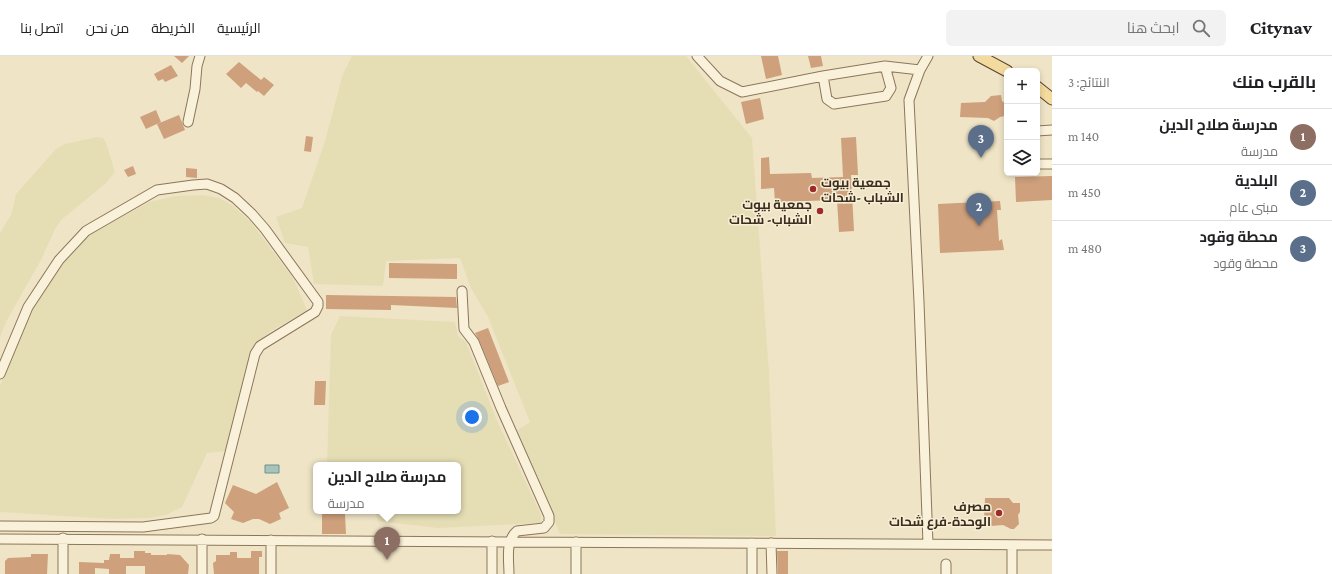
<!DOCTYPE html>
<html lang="ar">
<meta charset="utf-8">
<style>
:root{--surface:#fff;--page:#f2f2f2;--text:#202124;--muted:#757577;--line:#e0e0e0;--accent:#b45309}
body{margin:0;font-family:"Crimson Pro",Cairo,serif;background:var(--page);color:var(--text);direction:rtl}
.controls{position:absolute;right:12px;top:12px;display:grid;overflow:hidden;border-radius:6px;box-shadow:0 2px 6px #0003}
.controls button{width:36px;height:36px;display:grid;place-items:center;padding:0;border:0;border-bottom:1px solid var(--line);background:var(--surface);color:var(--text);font:20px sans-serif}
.you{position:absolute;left:472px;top:361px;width:14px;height:14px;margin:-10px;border:3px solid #fff;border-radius:50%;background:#1a73e8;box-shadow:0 0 0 6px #1a73e833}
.badge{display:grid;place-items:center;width:26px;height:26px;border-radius:50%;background:var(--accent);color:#fff;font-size:13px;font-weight:700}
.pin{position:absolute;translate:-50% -33px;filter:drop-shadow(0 1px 2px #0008)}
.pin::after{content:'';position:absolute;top:21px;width:14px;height:12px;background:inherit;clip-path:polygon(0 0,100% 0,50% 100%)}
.popup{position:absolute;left:313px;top:406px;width:148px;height:52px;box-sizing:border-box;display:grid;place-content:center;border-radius:6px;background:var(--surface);filter:drop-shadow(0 1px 3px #0005);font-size:13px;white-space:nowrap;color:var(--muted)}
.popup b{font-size:15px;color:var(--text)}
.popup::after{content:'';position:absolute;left:50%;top:100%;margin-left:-8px;border:8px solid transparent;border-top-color:var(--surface)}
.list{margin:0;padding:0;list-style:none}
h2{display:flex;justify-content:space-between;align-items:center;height:52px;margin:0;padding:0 16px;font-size:17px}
h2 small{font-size:13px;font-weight:400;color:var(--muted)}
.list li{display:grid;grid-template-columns:26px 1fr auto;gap:12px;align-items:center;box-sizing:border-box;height:56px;padding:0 16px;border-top:1px solid var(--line)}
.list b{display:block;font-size:15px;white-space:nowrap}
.list p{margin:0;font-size:13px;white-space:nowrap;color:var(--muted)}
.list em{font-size:13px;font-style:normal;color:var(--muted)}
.icon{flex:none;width:22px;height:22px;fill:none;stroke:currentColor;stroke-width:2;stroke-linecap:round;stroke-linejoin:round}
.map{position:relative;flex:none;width:1052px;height:518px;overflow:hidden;direction:ltr}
header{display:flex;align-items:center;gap:24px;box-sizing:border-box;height:56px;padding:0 20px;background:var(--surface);border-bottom:1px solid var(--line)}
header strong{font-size:19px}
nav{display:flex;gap:22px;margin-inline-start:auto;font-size:14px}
.search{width:280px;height:36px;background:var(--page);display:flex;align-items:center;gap:10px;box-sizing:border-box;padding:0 14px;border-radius:6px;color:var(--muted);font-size:15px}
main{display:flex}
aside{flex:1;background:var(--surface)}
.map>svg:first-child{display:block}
</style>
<header>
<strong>Citynav</strong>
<div class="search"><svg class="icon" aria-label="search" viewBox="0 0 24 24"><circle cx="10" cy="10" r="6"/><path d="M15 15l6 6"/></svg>ابحث هنا</div>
<nav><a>الرئيسية</a><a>الخريطة</a><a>من نحن</a><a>اتصل بنا</a></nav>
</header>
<main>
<aside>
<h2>بالقرب منك<small>النتائج: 3</small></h2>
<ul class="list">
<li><span class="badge" style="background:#8d6e63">1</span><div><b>مدرسة صلاح الدين</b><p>مدرسة</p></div><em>140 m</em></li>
<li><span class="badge" style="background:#5c6f8a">2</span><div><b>البلدية</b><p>مبنى عام</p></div><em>450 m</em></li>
<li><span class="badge" style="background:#5c6f8a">3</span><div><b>محطة وقود</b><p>محطة وقود</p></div><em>480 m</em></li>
</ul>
</aside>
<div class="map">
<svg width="1052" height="518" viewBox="0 0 1052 518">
<rect width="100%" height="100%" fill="#efe4c6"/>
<path fill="#e5deb4" d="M352,0H686L752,82L769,317L776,480L560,478L516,375L530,366L488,261L471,232L460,202L386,205L383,230L314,228L308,191L285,187L276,161L302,152L325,85L343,18Z
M97,81L103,82L106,87L115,116L105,128L61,164L55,173L41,204L7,264L0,281V177L11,159L16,138L56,93L65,88Z
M203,139L219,142L232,149L250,165L293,222L307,254L271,275L259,284L253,294L226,395L207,397L182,451L166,459L149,462L112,463L0,456V330L12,298L36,244L59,209L89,179L149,146L176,140Z
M340,260L455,266L458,280L466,286L495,360L541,459V467L438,472L378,465L375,455H458V409H327L331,279Z"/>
<path fill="#a8c3bc" stroke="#6e928a" d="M265,409H279V417H265Z"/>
<path fill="#cea07c" d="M174,0H189L182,7Z
M761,0H778L782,19L766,23Z
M808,0H821L823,10L811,12Z
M239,6L261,24L264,21L274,29L264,40L258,35L257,36L246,27L241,32L226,18Z
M171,9L178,20L165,26L163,23L158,25L154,18Z
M1001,39L1002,45L1007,49L1005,60L1000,61L994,65L988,62L960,61L961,47L985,46L991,40Z
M760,42L764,63L746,68L741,46Z
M156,54L161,66L146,73L140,61Z
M179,59L185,74L164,83L157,68Z
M306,80L313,81L311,96L304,95Z
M856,81L858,119H851L854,175L839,176L837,144L775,146L774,132L761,133V102L769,101L770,118L811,117L812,122L843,121L841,82Z
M133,110L136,118L128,121L124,114Z
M186,112L197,113V122L186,121Z
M1052,120V144L1016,146L1015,121Z
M1000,145L1001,154H997L999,185L1002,183L1004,194L940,197L938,148Z
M389,207L457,208V223L389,222Z
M326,239L456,241L457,252L391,249V254L326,253Z
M488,272L509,326L498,330L479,284L475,277Z
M315,325H326L325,349H314Z
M277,426L289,452L279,457L281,463L270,468L259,463H253L243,467L231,463L234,456L225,447L233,429L256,438Z
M985,442H1009L1013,447H1020V456L1018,459L1019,468L1014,473H1011L1003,469L991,470L988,465H984Z
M322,458H345L346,478H322Z
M134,495H145V497H151V499H167V498L180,499L189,509L188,518H145V510H126V518H109V513L95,512V518H79V506L104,507V504H109L110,498H120V502H134Z
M251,495H262V501H259V518H214L213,507L216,505V499H230V496H237V502H251Z
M777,495H788V518H778Z
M31,498H48L47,518H5V505L8,502L31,501Z"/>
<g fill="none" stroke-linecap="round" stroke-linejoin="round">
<defs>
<path id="minor" d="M697,0L720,25L742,36L823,20L885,10L920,14
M823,20L827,43L834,48L886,40L891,32L885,10
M188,66L195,33L197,10L200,0
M1037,75L1052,74
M1037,108H1052
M462,235L464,273L474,286L501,352L549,460V466L544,472L517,475C505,485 509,504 509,518
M0,318L28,251L59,204L86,175L157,134L193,129L207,128L221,133L235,142L252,158L265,173L318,246V250L315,256L260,290L255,298L214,460L211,462L143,471L0,470
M0,483L1052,489
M202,483V518
M271,484V518
M576,486V518
M752,487V518
M771,487L772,518
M928,488L919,246L909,44L920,14L928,0
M1012,489V518
M63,518V482
M492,518V485
M946,518V508"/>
<path id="major" d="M979,0L1007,15
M1037,31L1052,43"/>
</defs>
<use href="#minor" stroke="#8c765b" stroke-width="11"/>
<use href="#major" stroke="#59442f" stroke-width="13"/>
<use href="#minor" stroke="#faf1da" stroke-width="9"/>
<use href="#major" stroke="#f3da9e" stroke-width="11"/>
</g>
<g fill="#9c2b2a" stroke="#f7eed6" stroke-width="1.5">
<circle cx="813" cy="133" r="4"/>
<circle cx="820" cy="155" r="4"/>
<circle cx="999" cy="457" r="4"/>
</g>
<g text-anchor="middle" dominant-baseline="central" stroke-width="3" stroke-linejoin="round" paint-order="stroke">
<g font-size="13" font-weight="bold" fill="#3c2e1f" stroke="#f7eed6" text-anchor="end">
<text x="821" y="126" text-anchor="start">جمعية بيوت<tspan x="821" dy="15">الشباب -شحات</tspan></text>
<text x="812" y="148">جمعية بيوت<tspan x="812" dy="15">الشباب- شحات</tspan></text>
<text x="991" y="450">مصرف<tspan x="991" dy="15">الوحدة-فرع شحات</tspan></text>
</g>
</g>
</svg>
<div class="controls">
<button>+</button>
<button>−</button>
<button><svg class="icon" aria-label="layers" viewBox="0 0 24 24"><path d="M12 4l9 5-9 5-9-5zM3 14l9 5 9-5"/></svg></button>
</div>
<div class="you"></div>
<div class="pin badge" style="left:387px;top:504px;background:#8d6e63">1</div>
<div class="popup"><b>مدرسة صلاح الدين</b>مدرسة</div>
<div class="pin badge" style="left:979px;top:170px;background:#5c6f8a">2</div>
<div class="pin badge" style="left:981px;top:102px;background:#5c6f8a">3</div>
</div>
</main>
